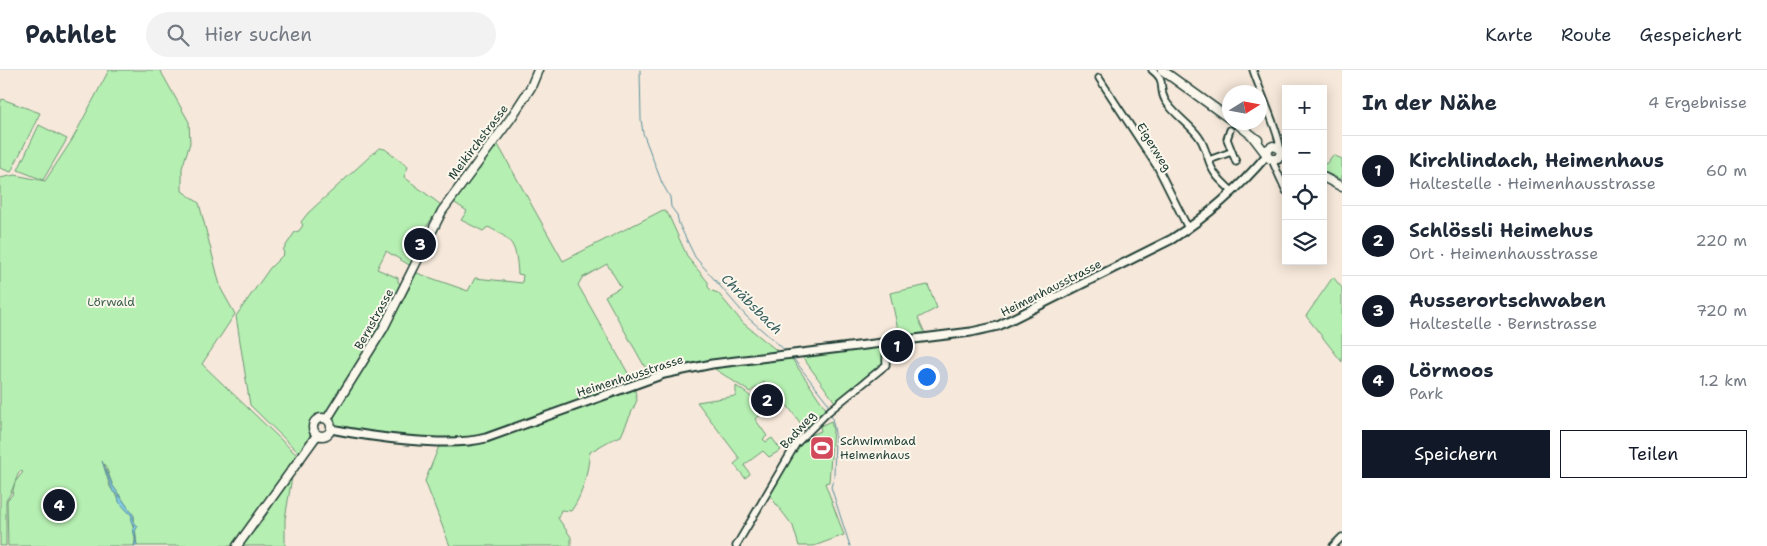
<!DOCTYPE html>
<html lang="de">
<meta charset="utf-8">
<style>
:root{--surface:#fff;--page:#f2f2f3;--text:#1f2937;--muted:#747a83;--line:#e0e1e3;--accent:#111827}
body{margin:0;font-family:"Shantell Sans",sans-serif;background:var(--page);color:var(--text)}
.controls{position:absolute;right:15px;top:15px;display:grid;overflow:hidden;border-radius:0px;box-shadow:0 2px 12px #0003}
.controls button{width:45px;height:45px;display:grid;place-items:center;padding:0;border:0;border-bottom:1px solid var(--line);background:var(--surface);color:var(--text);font:25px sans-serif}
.compass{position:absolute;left:1222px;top:15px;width:45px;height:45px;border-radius:50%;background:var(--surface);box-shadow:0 2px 12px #0003;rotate:79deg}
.you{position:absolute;left:926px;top:306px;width:18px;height:18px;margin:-12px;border:4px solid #fff;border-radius:50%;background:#1a73e8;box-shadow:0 0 0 8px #1a73e833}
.badge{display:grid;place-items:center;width:32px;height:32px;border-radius:50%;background:var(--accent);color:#fff;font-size:16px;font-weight:700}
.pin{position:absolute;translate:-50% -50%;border:2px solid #fff;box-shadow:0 1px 5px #0006}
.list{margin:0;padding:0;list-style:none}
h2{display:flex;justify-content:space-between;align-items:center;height:65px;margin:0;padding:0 20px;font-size:21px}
h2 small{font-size:16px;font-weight:400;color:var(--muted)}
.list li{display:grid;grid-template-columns:32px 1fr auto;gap:15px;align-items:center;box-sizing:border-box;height:70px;padding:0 20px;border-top:1px solid var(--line)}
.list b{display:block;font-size:19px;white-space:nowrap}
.list p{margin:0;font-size:16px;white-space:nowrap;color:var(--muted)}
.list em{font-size:16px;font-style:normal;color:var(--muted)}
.actions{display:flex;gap:10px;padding:15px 20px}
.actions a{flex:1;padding:11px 0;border:1px solid var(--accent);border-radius:0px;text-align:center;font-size:18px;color:var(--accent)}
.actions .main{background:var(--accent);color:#fff}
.icon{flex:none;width:28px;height:28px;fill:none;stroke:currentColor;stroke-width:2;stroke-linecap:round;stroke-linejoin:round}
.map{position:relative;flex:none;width:1342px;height:476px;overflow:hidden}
header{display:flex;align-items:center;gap:30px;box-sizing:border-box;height:70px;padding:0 25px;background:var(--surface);border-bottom:1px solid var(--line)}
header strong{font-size:24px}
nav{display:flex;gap:28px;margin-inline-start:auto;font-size:18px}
.search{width:350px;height:45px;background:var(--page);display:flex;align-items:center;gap:12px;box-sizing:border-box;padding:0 18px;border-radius:28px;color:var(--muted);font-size:19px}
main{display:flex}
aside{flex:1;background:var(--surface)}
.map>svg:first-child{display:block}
</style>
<header>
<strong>Pathlet</strong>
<div class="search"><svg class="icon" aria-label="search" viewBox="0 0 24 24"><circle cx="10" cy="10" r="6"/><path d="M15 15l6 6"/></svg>Hier suchen</div>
<nav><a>Karte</a><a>Route</a><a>Gespeichert</a></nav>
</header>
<main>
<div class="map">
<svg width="1342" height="476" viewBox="0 0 1342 476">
<rect width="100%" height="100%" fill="#f6e8da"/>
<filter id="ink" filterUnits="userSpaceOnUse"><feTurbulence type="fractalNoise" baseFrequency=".02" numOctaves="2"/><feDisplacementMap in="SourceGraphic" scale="10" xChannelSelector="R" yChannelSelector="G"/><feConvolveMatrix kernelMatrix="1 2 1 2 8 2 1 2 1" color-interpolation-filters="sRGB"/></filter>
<g filter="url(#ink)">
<path fill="#b6efb2" stroke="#6a9673" d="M109,0H160L189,52L190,73L182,98V121L199,133L221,219L235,244L202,294L299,387L234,476H137L134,446L113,416L105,394L104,397L110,417L132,446C131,457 137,465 134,476H8L7,430L12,425L15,412L23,402L20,401C15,409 13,422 6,430V476H0V108L15,105L45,111L72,70Z
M2,29L40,43L11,102L0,98V34Z
M39,55L67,69L43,110L18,100Z
M497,73L563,191L663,140L668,144L688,188L708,212V217L712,221L718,223L743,253L781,284L650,306L605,226L621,217L607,194L582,208L578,215L633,312L637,330L621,366L609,371L590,382C587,404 584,423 571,441L561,440L558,448L571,467V476H450L425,411L442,369L345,359L336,356L333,350L338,337L409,219L414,202L468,221L475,208L522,213L523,205L518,204C516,175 514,170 488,157L483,161L461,150L467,141L452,131Z
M379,78L385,79L408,97L404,107L441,135L424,160L411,196L386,181L377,199L398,208V212L402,215L381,257L327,343C311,346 311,348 310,364C309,370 305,376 301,382H298L250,335L236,246L270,198L284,184L283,180L295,162L299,161L303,155L301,152L308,143Z
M1333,85L1342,89V110L1323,101V92L1326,94Z
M1333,207L1342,218V292L1306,246Z
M928,215L937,238L918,248L926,265L902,267L899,264L890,223Z
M880,276L883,279L885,291L835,332L801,285Z
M790,286L828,342L807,362L784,331L779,332L764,312L750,322L715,299L717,296Z
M736,316C754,328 753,328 762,344L755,349L767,366L763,369L766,372L772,368L781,380L769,387L763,381L744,395L750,404L745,408L734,394L740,389L697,332L736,326Z
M831,351L833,360L829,412L825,413L844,465L814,476H799L793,456L767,422C782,398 793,370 821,361L820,356Z
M292,407L285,449V476H240L258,457Z"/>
<path fill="#82c9e3" stroke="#5a919d" d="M102,391L113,416L134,446L133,452L138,456L135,461L137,476H134L136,470L133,460L135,456L131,452L132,446L119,432L118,425L113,422Z"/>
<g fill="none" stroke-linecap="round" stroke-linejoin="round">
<path stroke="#5a919d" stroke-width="1" d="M640,0L641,49L643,63L662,113L670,127L671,137L677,145L679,154L695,187L746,246L787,282
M792,287L828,333V338
M831,343L835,363L834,407L831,417L850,476"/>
<defs>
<path id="minor" d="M1152,0C1167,11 1158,17 1165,30C1174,45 1189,53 1199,67C1207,78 1207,91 1214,102C1219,110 1227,116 1233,122
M1253,0C1258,16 1282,70 1280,80
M1099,8L1158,98L1188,158
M1230,60L1227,69L1236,92
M1209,90L1231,82
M1272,90L1286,121
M736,476L796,374L828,342L886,295V273
M1333,476L1342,467"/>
<path id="tertiary" d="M331,359C371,367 448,378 486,368L664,304L712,294L971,262L998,256L1172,169C1208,146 1239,118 1267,85"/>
<path id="secondary" d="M1162,0L1230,49
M1235,52L1258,70
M1253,67L1270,89H1278L1281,82L1279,78L1273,76L1268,79L1266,84
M1323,107L1342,117
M313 357a9 9 0 1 1 18 0a9 9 0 1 1-18 0Z
M327,349L383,259L442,141L511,48L531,17L538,0
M237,476L317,365"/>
</defs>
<use href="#minor" stroke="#1f3d34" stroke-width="9"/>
<use href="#tertiary" stroke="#1f3d34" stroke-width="11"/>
<use href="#secondary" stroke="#1f3d34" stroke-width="11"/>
<use href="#minor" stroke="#fbf7ec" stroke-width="5.5"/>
<use href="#tertiary" stroke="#fbf7ec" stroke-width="7"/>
<use href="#secondary" stroke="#fbf7ec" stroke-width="8"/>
</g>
</g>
<defs>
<symbol id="stadium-square" viewBox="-11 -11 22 22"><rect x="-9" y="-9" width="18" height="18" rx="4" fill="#d1495b" stroke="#fbf7ec"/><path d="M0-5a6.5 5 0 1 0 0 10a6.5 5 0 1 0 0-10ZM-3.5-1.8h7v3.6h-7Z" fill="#fff"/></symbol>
</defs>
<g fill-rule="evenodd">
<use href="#stadium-square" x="808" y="364" width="28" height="28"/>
</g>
<g text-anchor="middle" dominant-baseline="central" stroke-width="4" stroke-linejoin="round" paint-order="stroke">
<g font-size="12" fill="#1f3d34" stroke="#fbf7ec">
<text transform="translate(478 72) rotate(-53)">Meikirchstrasse</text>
<text transform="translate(1154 77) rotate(58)">Eigerweg</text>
<text transform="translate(1051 218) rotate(-27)">Heimenhausstrasse</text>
<text transform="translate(374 249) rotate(-61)">Bernstrasse</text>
<text transform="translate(630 306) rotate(-18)">Heimenhausstrasse</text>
<text transform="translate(798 360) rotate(-48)">Badweg</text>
</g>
<g font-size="12" fill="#3d614d" stroke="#fbf7ec">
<text x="111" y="232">Lörwald</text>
</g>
<g font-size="12" fill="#1f3d34" stroke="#fbf7ec" text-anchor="start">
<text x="840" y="371">Schwimmbad<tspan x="840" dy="14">Heimenhaus</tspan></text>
</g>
<g font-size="14" font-style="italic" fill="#386060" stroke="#fbf7ec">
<text transform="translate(752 234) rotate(45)">Chräbsbach</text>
</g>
</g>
</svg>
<div class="controls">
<button>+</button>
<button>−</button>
<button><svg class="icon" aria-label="locate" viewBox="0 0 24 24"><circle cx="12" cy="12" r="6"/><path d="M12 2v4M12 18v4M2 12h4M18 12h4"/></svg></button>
<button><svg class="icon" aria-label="layers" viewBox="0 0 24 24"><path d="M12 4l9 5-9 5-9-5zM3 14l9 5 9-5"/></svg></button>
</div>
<svg class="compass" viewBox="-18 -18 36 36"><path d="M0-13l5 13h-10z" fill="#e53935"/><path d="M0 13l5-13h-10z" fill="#747a83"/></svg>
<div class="you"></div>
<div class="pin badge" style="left:897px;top:276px">1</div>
<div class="pin badge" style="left:767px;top:330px">2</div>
<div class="pin badge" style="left:420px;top:174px">3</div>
<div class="pin badge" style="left:59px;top:435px">4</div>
</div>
<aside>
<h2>In der Nähe<small>4 Ergebnisse</small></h2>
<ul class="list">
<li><span class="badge">1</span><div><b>Kirchlindach, Heimenhaus</b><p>Haltestelle · Heimenhausstrasse</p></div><em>60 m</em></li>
<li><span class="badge">2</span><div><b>Schlössli Heimehus</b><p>Ort · Heimenhausstrasse</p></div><em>220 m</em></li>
<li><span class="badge">3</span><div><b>Ausserortschwaben</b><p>Haltestelle · Bernstrasse</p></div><em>720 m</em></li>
<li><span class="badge">4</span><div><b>Lörmoos</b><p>Park</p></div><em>1.2 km</em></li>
</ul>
<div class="actions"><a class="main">Speichern</a><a>Teilen</a></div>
</aside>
</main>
